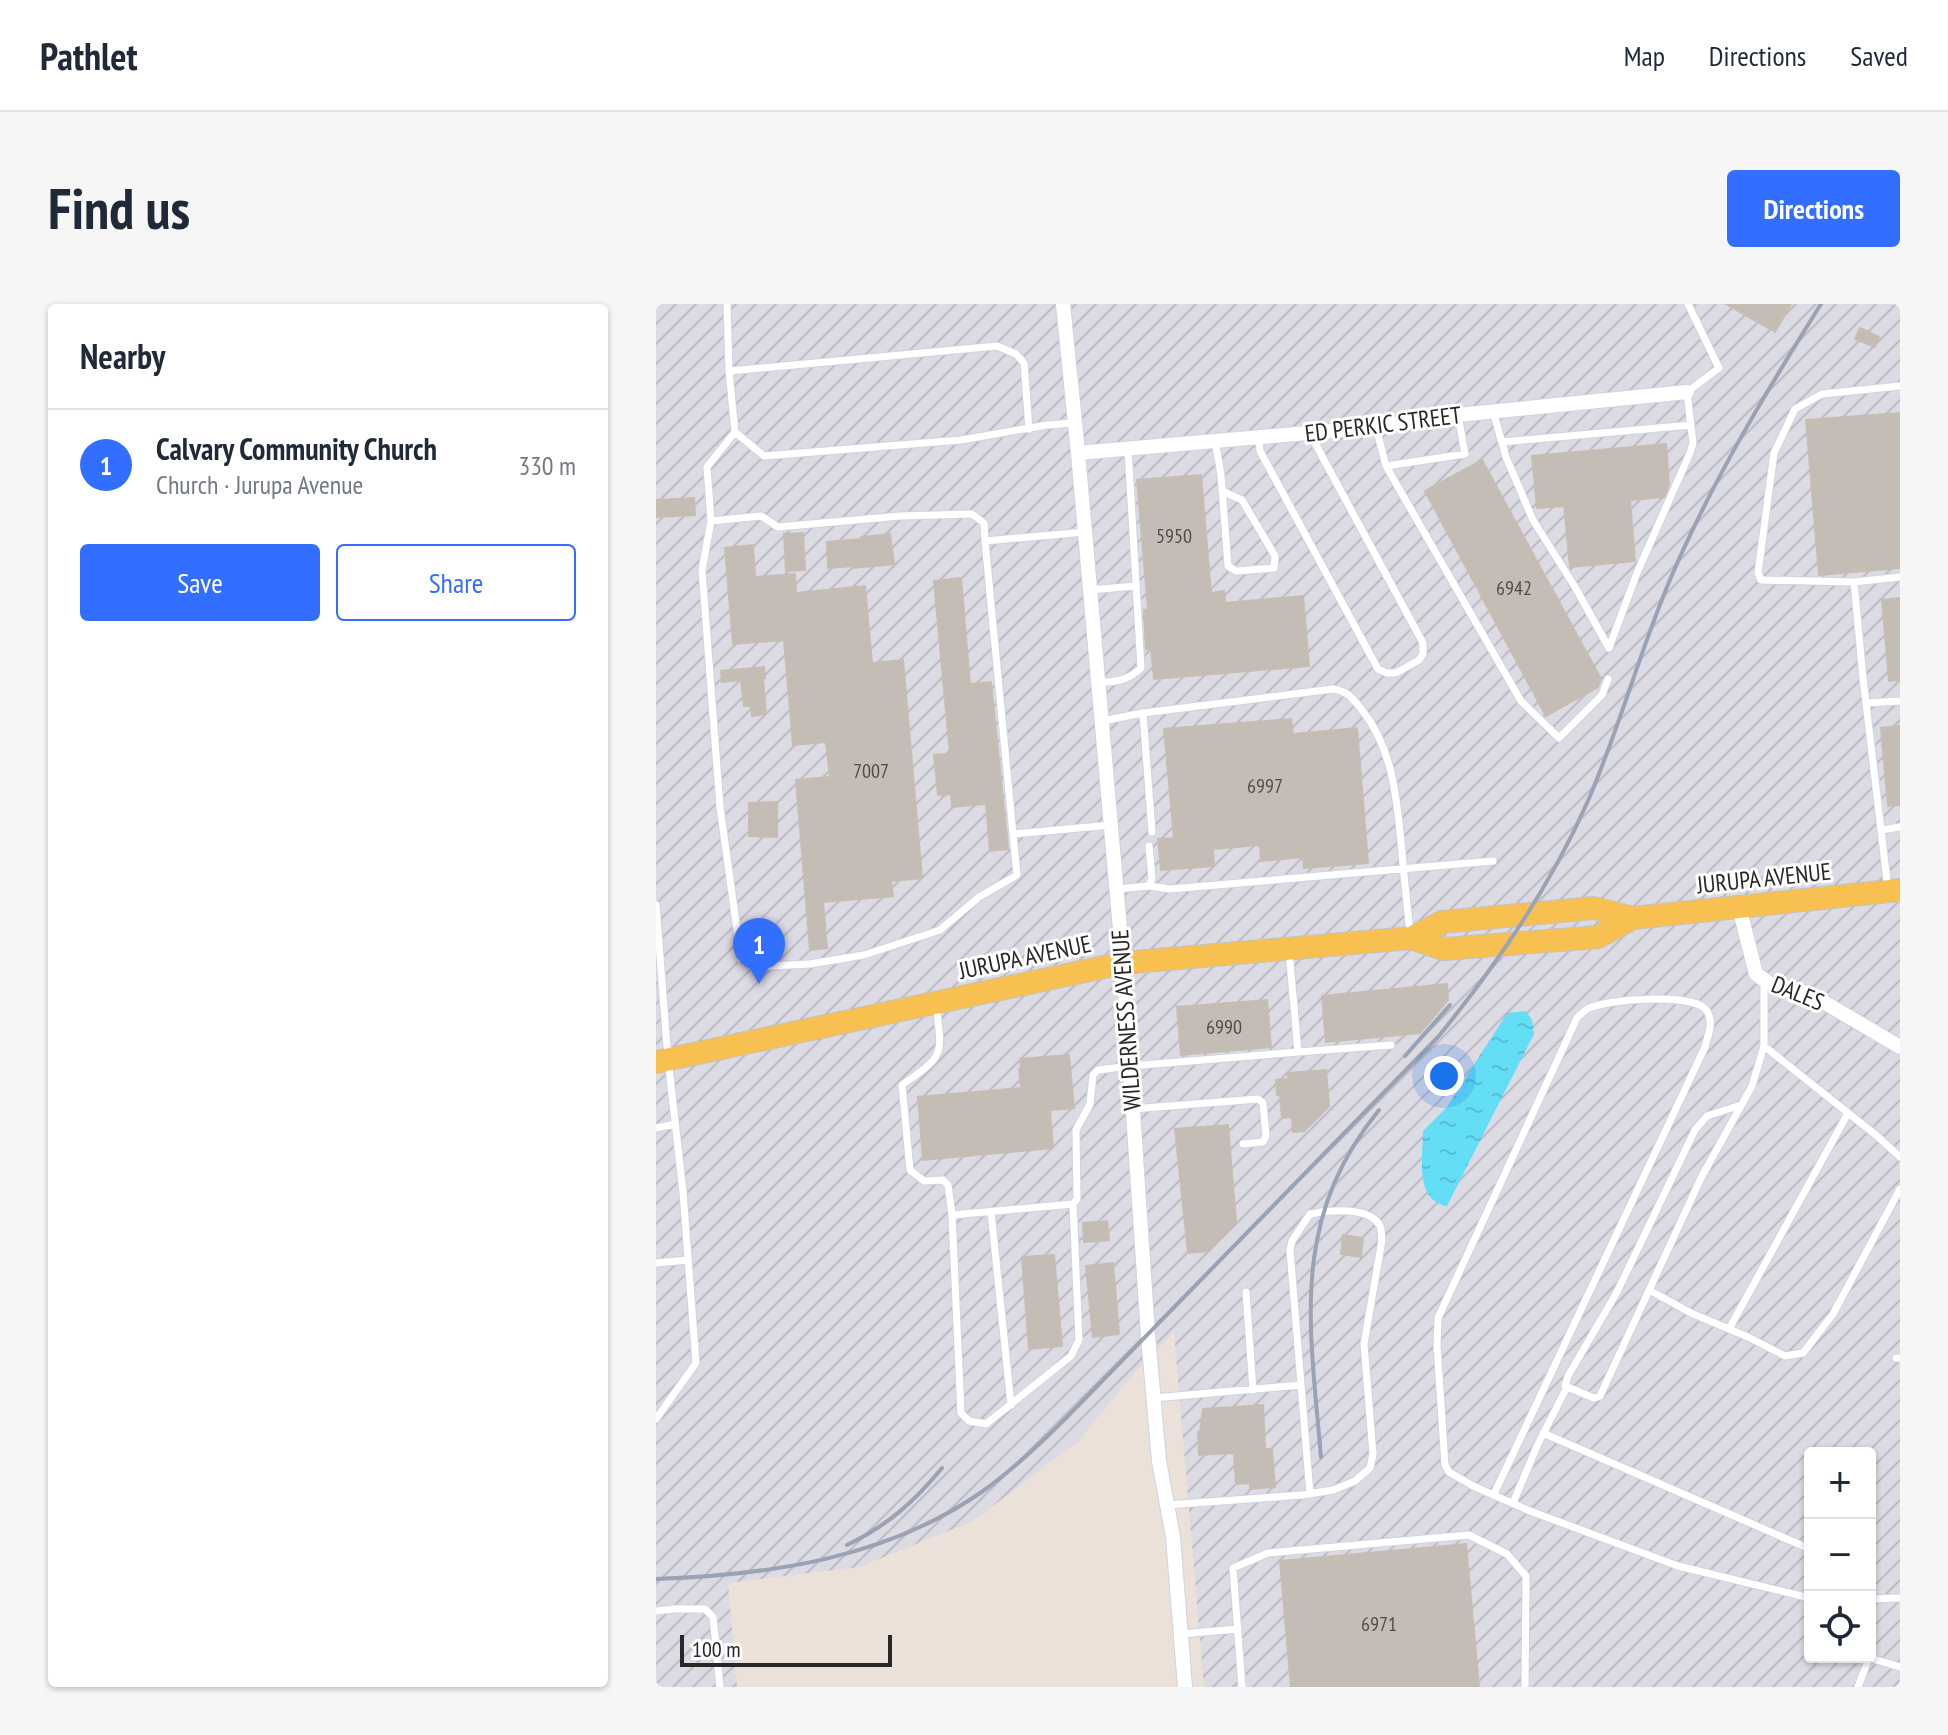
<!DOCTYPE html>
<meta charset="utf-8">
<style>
:root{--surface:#fff;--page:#f6f6f7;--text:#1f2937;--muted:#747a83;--line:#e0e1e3;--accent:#326eff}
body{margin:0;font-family:"PT Sans Narrow",sans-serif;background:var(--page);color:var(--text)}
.controls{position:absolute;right:24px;bottom:24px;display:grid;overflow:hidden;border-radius:8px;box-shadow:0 2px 6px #0004}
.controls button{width:72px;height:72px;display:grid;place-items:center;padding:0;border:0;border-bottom:2px solid var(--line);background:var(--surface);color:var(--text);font:40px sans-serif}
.scale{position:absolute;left:24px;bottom:20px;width:212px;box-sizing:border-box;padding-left:8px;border:4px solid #282828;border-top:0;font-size:22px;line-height:28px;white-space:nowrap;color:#282828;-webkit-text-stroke:6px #fff;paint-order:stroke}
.you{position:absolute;left:788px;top:772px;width:28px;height:28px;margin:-20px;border:6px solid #fff;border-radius:50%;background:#1a73e8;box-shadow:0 0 0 12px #1a73e833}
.badge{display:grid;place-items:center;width:52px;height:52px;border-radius:50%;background:var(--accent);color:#fff;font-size:26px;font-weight:700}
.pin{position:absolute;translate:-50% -66px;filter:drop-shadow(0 2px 4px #0008)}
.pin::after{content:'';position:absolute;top:42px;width:28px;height:24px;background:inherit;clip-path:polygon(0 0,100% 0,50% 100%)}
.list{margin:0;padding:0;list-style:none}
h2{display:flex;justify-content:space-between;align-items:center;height:104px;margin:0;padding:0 32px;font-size:34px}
h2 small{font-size:26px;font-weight:400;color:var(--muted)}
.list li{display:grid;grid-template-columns:52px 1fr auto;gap:24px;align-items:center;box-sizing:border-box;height:112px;padding:0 32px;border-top:2px solid var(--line)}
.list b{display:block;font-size:30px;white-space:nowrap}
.list p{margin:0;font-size:26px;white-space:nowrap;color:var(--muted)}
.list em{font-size:26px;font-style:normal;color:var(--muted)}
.actions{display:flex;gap:16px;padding:24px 32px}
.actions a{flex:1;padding:18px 0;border:2px solid var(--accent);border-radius:8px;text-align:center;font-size:28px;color:var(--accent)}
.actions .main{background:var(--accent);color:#fff}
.icon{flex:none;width:44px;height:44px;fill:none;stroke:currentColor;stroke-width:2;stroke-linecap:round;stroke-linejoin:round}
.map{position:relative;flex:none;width:1244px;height:1383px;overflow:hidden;border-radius:8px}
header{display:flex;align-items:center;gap:48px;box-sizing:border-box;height:112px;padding:0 40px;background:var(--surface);border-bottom:2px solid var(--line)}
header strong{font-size:38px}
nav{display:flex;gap:44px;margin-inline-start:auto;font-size:28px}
.intro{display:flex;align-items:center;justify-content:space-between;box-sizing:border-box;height:192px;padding:0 48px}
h1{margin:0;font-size:56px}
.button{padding:20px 36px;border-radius:8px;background:var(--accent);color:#fff;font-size:28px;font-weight:700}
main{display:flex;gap:48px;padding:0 48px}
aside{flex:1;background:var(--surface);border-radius:8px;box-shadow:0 2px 6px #0004}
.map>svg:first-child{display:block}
</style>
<header>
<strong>Pathlet</strong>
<nav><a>Map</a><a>Directions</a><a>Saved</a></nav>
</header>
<div class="intro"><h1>Find us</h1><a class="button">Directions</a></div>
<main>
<aside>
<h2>Nearby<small></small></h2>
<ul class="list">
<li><span class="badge">1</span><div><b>Calvary Community Church</b><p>Church · Jurupa Avenue</p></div><em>330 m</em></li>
</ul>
<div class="actions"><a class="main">Save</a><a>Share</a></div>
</aside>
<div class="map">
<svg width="1244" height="1383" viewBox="0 0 1244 1383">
<defs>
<pattern id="industrial-furrows" width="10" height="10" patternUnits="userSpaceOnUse" patternTransform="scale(2)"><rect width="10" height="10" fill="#dcdae3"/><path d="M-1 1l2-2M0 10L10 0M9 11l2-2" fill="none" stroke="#bdbbc3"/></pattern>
<pattern id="water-ripples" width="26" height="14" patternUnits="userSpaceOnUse" patternTransform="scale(2)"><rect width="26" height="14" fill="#64def5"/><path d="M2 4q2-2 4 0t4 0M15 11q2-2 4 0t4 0" fill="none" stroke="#57bed2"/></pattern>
</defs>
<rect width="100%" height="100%" fill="#ece1d9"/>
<path fill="url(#industrial-furrows)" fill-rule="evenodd" d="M0,0H1244V1383H548L518,1028L481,1066L422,1137L317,1217L203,1263L72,1279L81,1383H0ZM1154,1149H1214V1353H1154Z"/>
<path fill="url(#water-ripples)" d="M870,707L876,716L878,730L791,902C758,896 767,854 767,827L791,803L851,709Z"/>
<path fill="#c3bdb5" stroke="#c7bdb3" stroke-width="2" d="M1070,0H1135L1119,28Z
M1204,24L1223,33L1219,43L1199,35Z
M1244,109V264L1163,271L1150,116Z
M1010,140L1013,180L1008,193L974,196L979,257L914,263L908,202L881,204L876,152Z
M826,156L945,375L942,383L890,412L769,187Z
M545,171L555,289L568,287L569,299L647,292L653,362L498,375L495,344L490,345L488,306L492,305L481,176Z
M38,194L39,211L0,213V196Z
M147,229L149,266L130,267L128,230Z
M234,230L238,260L197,264V262L172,264L171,238L206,235L205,233Z
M97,241L99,273L139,270L140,289L209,282L216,359L247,356L266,574L235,577L237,592L167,598L171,644L154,646L140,476L174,473L170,438L137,441L128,336L77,340L69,244Z
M305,274L314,380L335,378L352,545L334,547L330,500L296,503L295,490L282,491L278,451L294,450L278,277Z
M1244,294V376L1233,377L1226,296Z
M108,363L109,374L107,375L110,410L96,412L95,402H88L85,376L66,378L65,367Z
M635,415L637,430L701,424L712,559L648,564L647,553L605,557L604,541L557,545L558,562L505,566L502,535L518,534L508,425Z
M1244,422V501L1232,502L1225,424Z
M121,498V533L93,532V499Z
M791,680L792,696L764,729L670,738L666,692Z
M611,696L615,743L525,751L521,703Z
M413,751L418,804L394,806L397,844L267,856L262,793L365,784L363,765H365L364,755Z
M670,766L673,802L648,827L637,828L636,813L626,814L624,791H621L620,776L632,775V769Z
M572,821L580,918L552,947L532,949L519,825Z
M451,917L453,936L428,938L427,919Z
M687,931L707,934L705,953L685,950Z
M398,951L406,1042L373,1045L366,953Z
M457,959L463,1030L437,1033L430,962Z
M607,1101L609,1145H616L619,1183L594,1185V1179L580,1180L578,1149L543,1151L542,1128H544L547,1105Z
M810,1240L823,1383H635L624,1257Z"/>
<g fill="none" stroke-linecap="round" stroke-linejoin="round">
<defs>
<path id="lane" d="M71,0L73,67L79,128L108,152L305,136L391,121L418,119
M73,67L341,42L360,50L368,59L373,125
M1244,82L1166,90L1139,105L1118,149L1102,269L1105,276L1198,278L1244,273
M837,107L850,153L877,216L919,283L953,344L981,269L1034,149L1037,139L1031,88L1063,64L1032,0
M720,123L730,162L865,397L903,434L946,391L952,375
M603,134L604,147L722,365L731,369H740L763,356L767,350V339L660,141L659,129
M559,137L565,171L572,262L580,267L618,264L619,252L586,196L566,187
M846,138L1035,121
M730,162L809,150L802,111
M55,217L51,163L79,128
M429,228L329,237L357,530L455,521
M329,237L328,219L316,210L244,212L122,223L105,212L55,217L46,266L64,503L85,655L99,663L154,660L208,651L284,626L323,593L361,571L357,530
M1198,278L1207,374L1232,585
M434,286L480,282
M442,379C460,377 472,377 485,364L472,145
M1210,399L1244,397
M487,409L496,528
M446,417L487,409L677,385C692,387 697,395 706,406C738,446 741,498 746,548C748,574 751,601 754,628
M1226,526L1244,523
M493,582L514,585L837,557
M461,585L493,582L496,574L493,542
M0,601L12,755L27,888L40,1059L0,1115
M280,700C286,752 290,750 246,781L254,866L268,877L287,876L292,881L296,911L417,900L421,895L420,826L434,800L437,771L442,766L474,762L642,748L633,647
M1108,742L1221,832L1244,853
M642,748L735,741
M1085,801L1051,812L1039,826L961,988L912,1072L909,1082L938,1094L944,1092L1046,872L1096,782L1108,742V678
M476,805L602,795L607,799L610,832L607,838L587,840
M0,824L19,820
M335,908L355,1101
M296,911L305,1109L313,1117L330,1120L415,1052L423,1036L417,900
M0,959L32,956
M993,986L1035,1009L1092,1033L1129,1052L1147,1049L1177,1010L1244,885
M590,988L597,1086
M1073,1025L1192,809
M1240,1054H1244
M498,1094L645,1081
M887,1129L1154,1245
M838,1190L1049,743C1052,731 1058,718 1051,707C1040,688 948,695 931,705C927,708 924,711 921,714L782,1014L781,1041L789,1161L793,1168L817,1182L874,1207L1022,1262L1154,1294
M857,1199L882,1140L911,1083
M511,1201L646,1191L677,1186L699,1177L714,1164L717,1150L708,1040L726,936C725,931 726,926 724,922C714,902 672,906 654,910L636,937L634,946L654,1190
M1214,1295L1244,1294
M0,1307L18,1305H49L57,1313L64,1383
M525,1330L582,1325
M1210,1353L1244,1363
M586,1383L577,1264L612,1249L813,1231L851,1250L870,1272L869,1383
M1202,1383L1211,1359L1210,1353"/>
<path id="street" d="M407,0L422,149L467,659L492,1031L503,1157L517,1233L529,1383
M422,149L720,123L802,111L1031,88
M1083,603L1100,670L1114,680L1154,690L1244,743"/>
<path id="primary" d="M755,634L788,645L942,633L977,614
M0,758L467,659L755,634L786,618L938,604L977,614L1244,586"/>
</defs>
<use href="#lane" stroke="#ced4e2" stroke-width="9"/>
<use href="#street" stroke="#ced4e2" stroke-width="16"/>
<use href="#primary" stroke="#c3c3c3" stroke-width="24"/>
<use href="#lane" stroke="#fff" stroke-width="7"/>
<use href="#street" stroke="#fff" stroke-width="14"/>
<use href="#primary" stroke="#f8c051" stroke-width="22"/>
<path stroke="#9ba2b4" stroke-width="4" d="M749,752L794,701
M665,1153C654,1023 633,917 723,806
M191,1241C231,1222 258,1198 286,1164
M0,1275C114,1271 232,1254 327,1187C358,1165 384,1140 410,1114L782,733C840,662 894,583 931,499C964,424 984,345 1016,271C1057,176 1110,88 1165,0"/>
</g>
<g text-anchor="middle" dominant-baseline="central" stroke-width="6" stroke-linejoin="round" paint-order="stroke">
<g font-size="20" fill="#4f4d4b">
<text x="518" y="232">5950</text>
<text x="858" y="284">6942</text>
<text x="215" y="467">7007</text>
<text x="609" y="482">6997</text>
<text x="568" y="723">6990</text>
<text x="723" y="1320">6971</text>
</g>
<g font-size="24" fill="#282828" stroke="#fff">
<text transform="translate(727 120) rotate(-7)">ED PERKIC STREET</text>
<text transform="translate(1108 574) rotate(-6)">JURUPA AVENUE</text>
<text transform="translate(369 653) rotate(-12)">JURUPA AVENUE</text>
<text transform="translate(1142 689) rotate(22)">DALES</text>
<text transform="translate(470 716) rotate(-94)">WILDERNESS AVENUE</text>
</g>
</g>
</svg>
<div class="controls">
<button>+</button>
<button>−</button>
<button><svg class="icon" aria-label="locate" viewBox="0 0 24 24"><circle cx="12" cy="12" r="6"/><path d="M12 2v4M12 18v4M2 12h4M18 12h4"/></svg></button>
</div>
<div class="scale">100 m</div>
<div class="you"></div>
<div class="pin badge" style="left:103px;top:680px">1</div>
</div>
</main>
